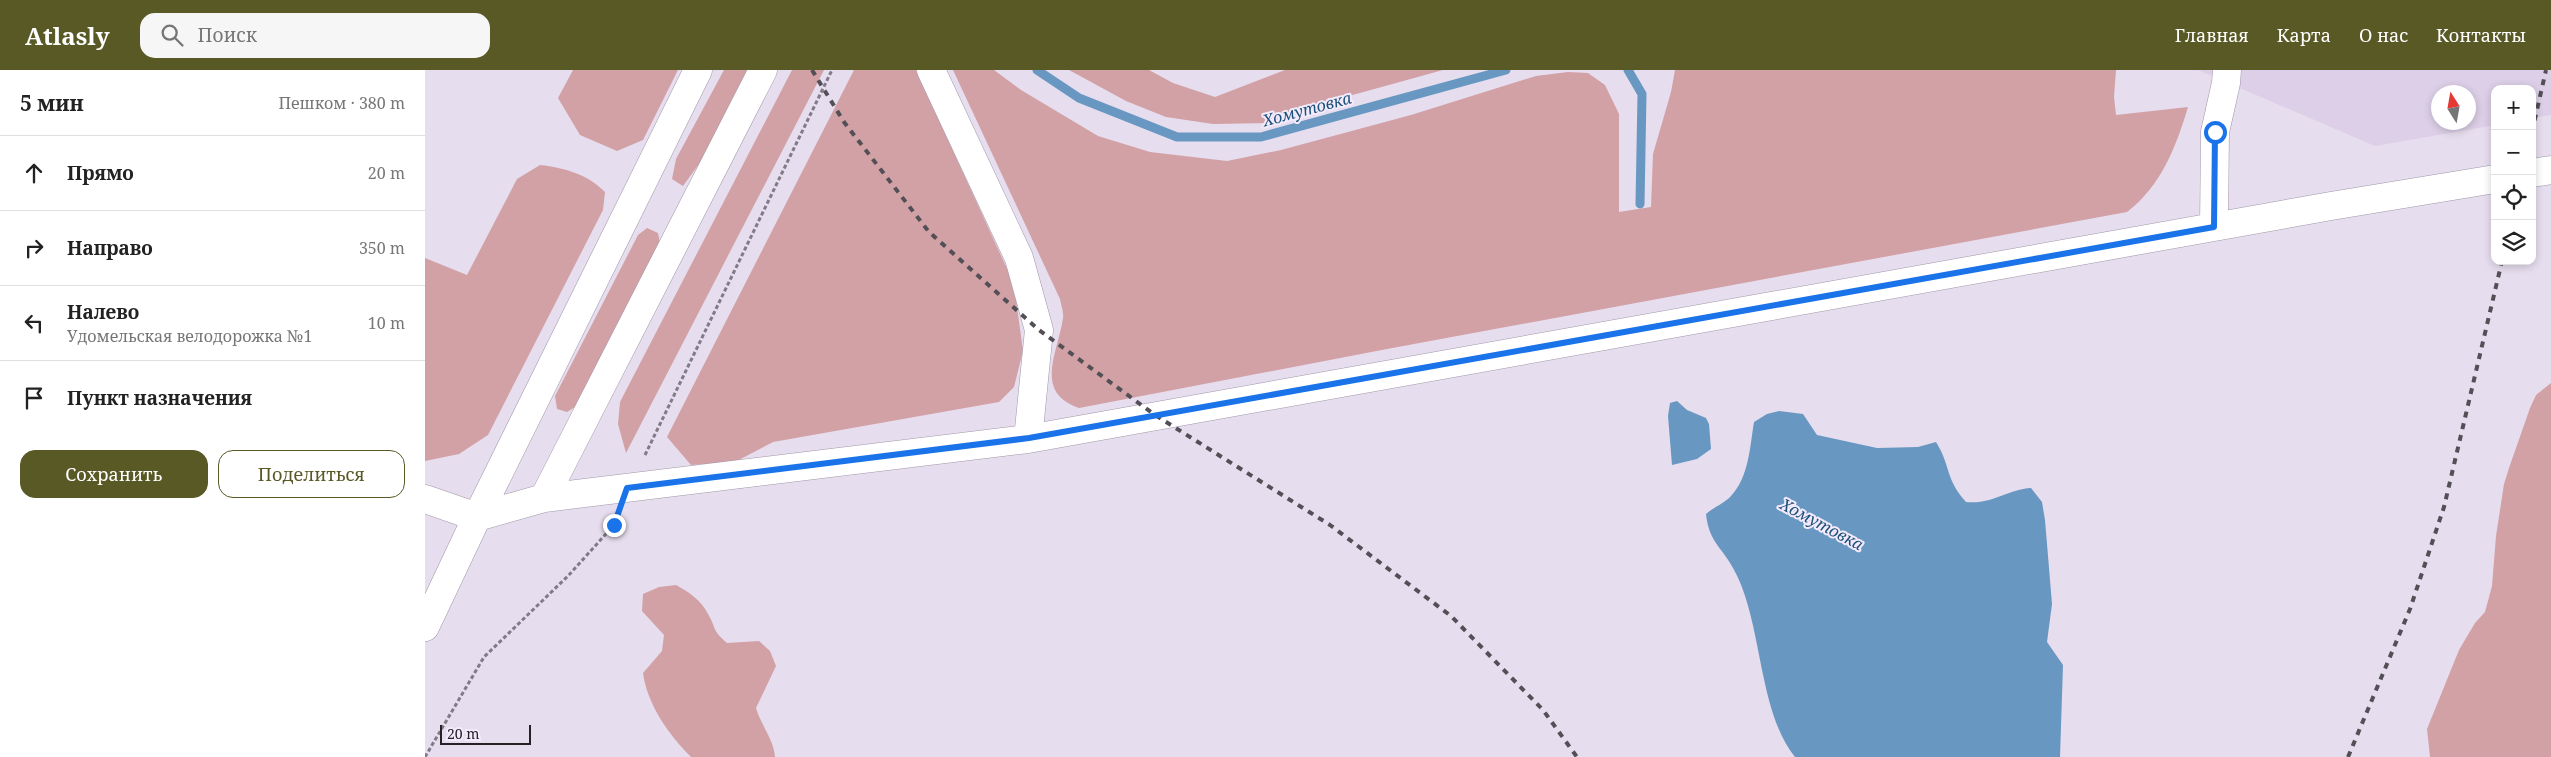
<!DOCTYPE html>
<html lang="ru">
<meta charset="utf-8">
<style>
:root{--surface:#fff;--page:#f6f6f6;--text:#222;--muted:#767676;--line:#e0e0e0;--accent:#595926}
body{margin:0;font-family:"Noto Serif",serif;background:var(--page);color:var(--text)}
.controls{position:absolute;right:15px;top:15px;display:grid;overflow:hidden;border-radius:10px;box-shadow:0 2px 8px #0003}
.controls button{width:45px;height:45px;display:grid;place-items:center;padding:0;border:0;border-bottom:1px solid var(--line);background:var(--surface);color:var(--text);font:25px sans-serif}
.compass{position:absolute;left:2006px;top:15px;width:45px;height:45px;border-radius:50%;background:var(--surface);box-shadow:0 2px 8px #0003;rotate:349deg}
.scale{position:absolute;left:15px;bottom:12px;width:91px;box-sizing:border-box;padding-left:5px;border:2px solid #242127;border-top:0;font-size:14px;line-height:18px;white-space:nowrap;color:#242127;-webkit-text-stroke:4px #f3eafc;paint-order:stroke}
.stop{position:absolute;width:15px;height:15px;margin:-11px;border:4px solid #1a73e8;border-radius:50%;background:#fff}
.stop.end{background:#1a73e8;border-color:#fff;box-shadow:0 1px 5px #0008}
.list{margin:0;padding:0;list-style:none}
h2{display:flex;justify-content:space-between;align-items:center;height:65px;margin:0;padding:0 20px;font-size:21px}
h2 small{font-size:16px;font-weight:400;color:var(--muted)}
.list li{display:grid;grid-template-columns:32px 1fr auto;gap:15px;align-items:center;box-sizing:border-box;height:75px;padding:0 20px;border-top:1px solid var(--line)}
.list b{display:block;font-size:19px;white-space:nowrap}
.list p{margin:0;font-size:16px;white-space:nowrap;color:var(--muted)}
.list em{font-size:16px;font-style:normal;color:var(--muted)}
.actions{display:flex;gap:10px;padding:15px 20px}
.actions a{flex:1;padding:11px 0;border:1px solid var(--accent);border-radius:15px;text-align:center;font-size:18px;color:var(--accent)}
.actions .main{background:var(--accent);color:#fff}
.icon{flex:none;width:28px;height:28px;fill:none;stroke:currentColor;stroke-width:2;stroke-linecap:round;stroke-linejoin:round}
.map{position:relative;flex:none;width:2126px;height:687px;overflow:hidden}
header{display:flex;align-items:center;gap:30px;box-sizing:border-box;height:70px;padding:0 25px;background:var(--accent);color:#fff}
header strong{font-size:24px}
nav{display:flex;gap:28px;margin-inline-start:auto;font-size:18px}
.search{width:350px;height:45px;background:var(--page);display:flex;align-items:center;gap:12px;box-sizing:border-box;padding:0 18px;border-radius:15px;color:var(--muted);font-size:19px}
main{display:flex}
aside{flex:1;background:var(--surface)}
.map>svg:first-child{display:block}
</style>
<header>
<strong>Atlasly</strong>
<div class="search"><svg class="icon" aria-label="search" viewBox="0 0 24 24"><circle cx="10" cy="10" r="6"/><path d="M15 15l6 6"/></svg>Поиск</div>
<nav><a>Главная</a><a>Карта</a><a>О нас</a><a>Контакты</a></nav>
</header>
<main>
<aside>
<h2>5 мин<small>Пешком · 380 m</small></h2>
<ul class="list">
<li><svg class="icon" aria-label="ahead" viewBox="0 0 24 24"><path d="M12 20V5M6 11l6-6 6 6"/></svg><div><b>Прямо</b></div><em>20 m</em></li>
<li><svg class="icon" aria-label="right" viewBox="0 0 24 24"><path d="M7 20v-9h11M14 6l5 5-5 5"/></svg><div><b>Направо</b></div><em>350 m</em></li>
<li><svg class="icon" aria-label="left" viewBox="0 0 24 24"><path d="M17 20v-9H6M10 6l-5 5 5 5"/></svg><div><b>Налево</b><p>Удомельская велодорожка №1</p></div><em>10 m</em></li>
<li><svg class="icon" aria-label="arrive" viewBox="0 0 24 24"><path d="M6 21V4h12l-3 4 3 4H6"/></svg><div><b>Пункт назначения</b></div></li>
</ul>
<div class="actions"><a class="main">Сохранить</a><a>Поделиться</a></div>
</aside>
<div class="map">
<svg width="2126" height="687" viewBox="0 0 2126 687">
<rect width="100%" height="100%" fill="#e6ddee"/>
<path fill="#dccfe7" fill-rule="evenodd" d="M1773,0H2126V45L2107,48V19H2070V55L1950,76ZM2014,22H2044V52H2014Z"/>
<path fill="#d2a1a5" d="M148,0H253L218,70L192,81L155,65L133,28Z
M299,0H323L277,90L258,116L247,109L251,89Z
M367,0H399L201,383L193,354L195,332Z
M429,0H491L589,214L598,281L589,317L574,332L348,372L310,392L266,395L242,367Z
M528,0H569L596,20L673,66L725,82L802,91L856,80L986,45L1111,6L1143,2L1163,3L1180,15L1194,44V142L1226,137L1228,84L1246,22L1250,0H1691L1689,27L1691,45L1763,37C1751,77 1736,116 1702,142L962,279L654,338C608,322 633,283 638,248C639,243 636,235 635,229Z
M644,0H724L748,13L790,27L860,0H1018L924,26L847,53L788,54L741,47L701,31Z
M115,95C140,98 162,104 180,122L178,140L63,365L34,384L0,391V188L42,205L92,109Z
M222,158L233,163L235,173L150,337L142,342L132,339L130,326L213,165Z
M2126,313V687H2005L2002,659L2034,580L2050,553L2060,542L2067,516L2071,466L2079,414L2084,398L2105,338L2111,325Z
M251,515C264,522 276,530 283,544C292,559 286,559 302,573L334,571L345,581L351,596L331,638C336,655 349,670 350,687H266C244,665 222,634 218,603L237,581L239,565L217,541L218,524L234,517Z"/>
<path fill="#6897c1" d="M1252,331L1262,340L1281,348L1284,354L1286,379L1272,389L1247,395L1243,346L1245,333Z
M1354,341L1378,344L1392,365L1452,378L1493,377L1511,372C1526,396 1520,409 1541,432C1567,435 1583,419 1606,418L1617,432L1620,450L1627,534L1622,572L1638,595L1635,687H1370C1332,640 1338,550 1308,498C1296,476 1284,472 1281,444C1289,437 1300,433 1306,426C1324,407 1325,376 1329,352L1342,344Z"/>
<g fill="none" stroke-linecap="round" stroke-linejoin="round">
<path stroke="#6897c1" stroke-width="9" d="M612,0L654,28L752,67H836L1081,0
M1203,0L1217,24L1215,134"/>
<defs>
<path id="minor" d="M506,0L594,188L614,260L603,369
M2107,103L2126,100
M1789,157L1790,62L1801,13L1802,0
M119,428L338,0
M0,429L52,447L119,428L603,369L1906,136L2070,109
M52,447L273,0"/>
<path id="major" d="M0,557L52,447"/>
</defs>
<use href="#minor" stroke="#a097a7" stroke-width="29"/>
<use href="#major" stroke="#a097a7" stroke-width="29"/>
<path stroke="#807b86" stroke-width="3" stroke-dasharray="4 2.5" stroke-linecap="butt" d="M220,385L407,0
M0,687L59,587L143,506L189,455L191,450"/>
<use href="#minor" stroke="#fff" stroke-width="28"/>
<use href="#major" stroke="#fff" stroke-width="28"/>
<path stroke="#534f57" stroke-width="4" stroke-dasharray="6 6" stroke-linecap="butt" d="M387,0L419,52L504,162L614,260L730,345L905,455L1026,546L1118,640L1152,687
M2107,62L2121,0
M1923,687L1985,539L2019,437L2077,191"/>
</g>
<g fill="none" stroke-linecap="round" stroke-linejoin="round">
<path stroke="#1a73e8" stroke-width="6" d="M189,455L202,418L604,368L1789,157L1790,62"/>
</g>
<g text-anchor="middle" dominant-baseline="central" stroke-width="4" stroke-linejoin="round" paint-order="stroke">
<g font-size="16" font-style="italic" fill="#1b5079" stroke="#f3eafc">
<text transform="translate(882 39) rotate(-15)">Хомутовка</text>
<text transform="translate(1397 454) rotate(28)">Хомутовка</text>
</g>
</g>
</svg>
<div class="controls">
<button>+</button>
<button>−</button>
<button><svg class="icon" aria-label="locate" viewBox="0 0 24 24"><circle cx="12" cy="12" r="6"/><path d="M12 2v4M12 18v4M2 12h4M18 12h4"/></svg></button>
<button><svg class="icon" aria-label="layers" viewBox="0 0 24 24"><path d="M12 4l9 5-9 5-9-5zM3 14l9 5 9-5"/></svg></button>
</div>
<svg class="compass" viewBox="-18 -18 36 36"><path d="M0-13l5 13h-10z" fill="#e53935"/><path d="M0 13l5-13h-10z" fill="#767676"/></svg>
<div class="scale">20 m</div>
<div class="stop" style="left:1790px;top:62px"></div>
<div class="stop end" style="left:189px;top:455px"></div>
</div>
</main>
